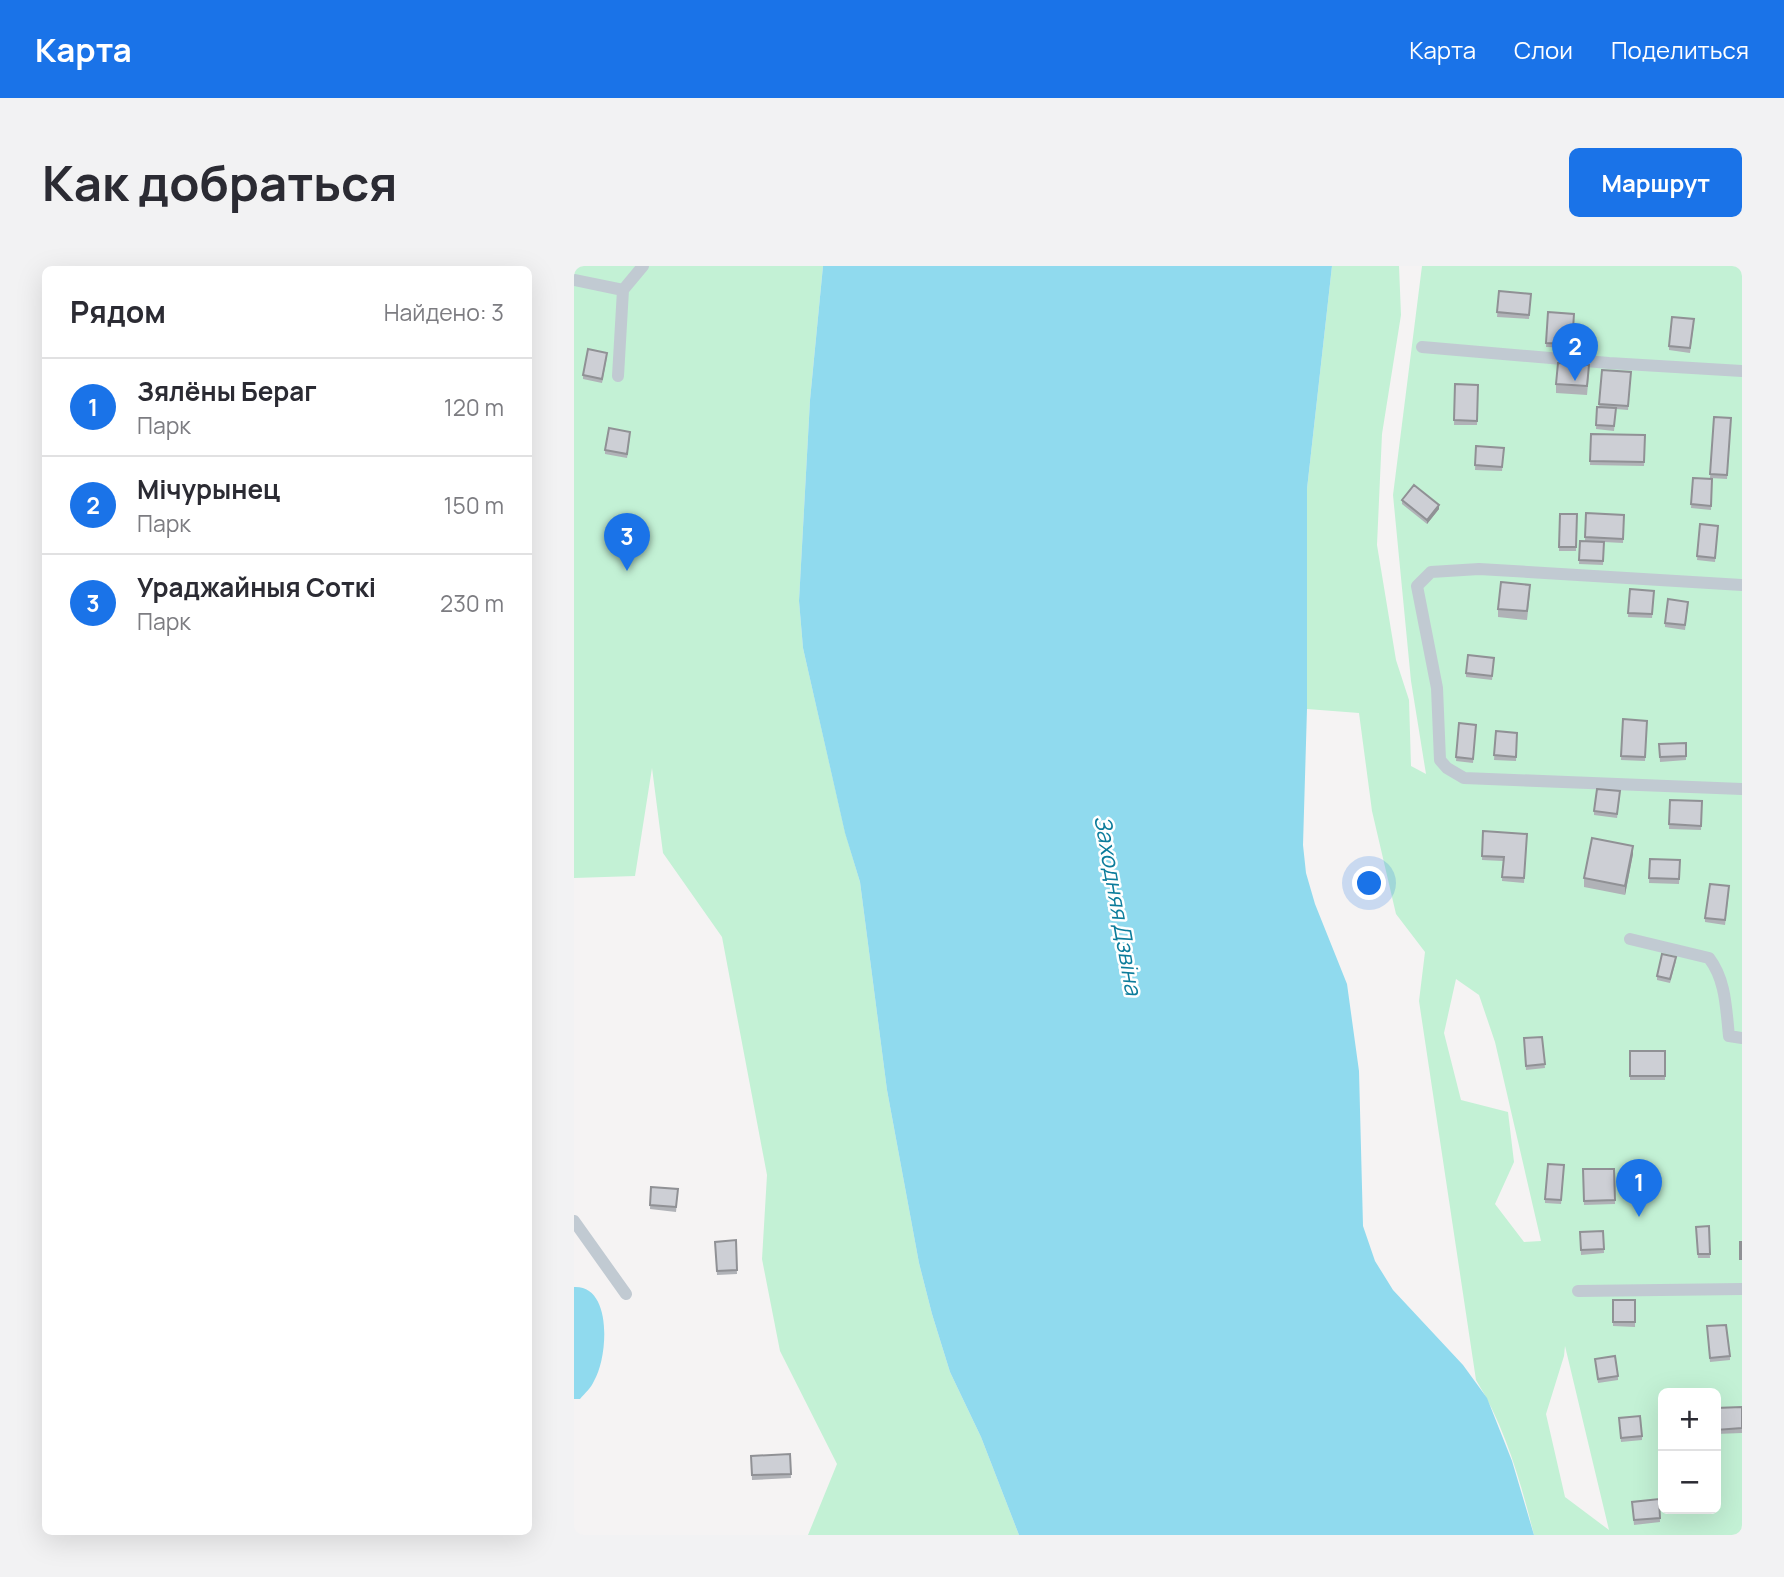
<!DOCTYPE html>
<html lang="ru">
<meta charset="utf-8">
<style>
:root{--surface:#fff;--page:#f2f2f3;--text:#2b2b33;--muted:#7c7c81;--line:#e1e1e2;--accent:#1a73e8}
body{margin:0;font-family:Manrope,sans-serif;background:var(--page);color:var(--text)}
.controls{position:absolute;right:21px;bottom:21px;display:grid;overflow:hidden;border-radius:10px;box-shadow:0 7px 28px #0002}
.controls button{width:63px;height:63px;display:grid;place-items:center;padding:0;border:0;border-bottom:2px solid var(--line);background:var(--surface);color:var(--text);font:35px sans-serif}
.you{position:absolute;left:796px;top:618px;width:24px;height:24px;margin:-18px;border:5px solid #fff;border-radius:50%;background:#1a73e8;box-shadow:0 0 0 10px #1a73e833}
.badge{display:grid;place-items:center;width:46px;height:46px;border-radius:50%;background:var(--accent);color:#fff;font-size:23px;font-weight:700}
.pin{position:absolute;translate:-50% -58px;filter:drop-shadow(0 2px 4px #0008)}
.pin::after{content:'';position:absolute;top:37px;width:24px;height:21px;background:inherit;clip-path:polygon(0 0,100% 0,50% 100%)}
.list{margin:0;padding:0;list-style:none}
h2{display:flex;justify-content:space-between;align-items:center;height:91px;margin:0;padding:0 28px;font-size:30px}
h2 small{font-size:23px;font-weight:400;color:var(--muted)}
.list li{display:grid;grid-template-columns:46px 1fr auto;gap:21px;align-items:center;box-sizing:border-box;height:98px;padding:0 28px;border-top:2px solid var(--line)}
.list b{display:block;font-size:26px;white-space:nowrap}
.list p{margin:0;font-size:23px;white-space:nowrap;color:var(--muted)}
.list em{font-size:23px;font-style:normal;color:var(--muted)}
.map{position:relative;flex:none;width:1168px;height:1269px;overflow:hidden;border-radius:10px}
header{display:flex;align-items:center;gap:42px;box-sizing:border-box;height:98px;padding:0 35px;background:var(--accent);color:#fff}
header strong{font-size:33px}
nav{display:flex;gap:38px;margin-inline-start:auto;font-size:24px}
.intro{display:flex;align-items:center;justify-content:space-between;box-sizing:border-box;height:168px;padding:0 42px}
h1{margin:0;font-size:49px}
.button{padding:18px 32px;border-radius:10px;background:var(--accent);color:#fff;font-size:24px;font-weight:700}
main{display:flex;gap:42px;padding:0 42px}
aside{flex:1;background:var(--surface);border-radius:10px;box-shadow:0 7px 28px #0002}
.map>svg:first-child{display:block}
</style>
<header>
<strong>Карта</strong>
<nav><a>Карта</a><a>Слои</a><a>Поделиться</a></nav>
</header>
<div class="intro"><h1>Как добраться</h1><a class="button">Маршрут</a></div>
<main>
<aside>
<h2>Рядом<small>Найдено: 3</small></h2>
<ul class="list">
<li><span class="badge">1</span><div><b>Зялёны Бераг</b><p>Парк</p></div><em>120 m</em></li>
<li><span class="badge">2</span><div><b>Мічурынец</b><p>Парк</p></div><em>150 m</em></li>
<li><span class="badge">3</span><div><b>Ураджайныя Соткі</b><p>Парк</p></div><em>230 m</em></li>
</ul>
</aside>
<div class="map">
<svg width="1168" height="1269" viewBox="0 0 1168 1269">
<rect width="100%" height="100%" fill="#f5f3f3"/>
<path fill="#c3f1d5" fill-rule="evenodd" d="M0,0H249L236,134L225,335L229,382L271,566L286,616L313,824L345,997L358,1048L376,1106L407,1171L445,1269H234L263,1198L206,1085L188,993L193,909L148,671L89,587L78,502L61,610L0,612Z
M758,0H825L827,49L808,168L803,279L822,394L835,434L837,500L852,508L837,415L819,229L848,0H1168V1269H960C947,1217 931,1160 902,1114L845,735L851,686L822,648L798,545L785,447L733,443V223ZM882,713L905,729L921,776L967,975L950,976L921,938L940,896L934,846L887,834L870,767ZM991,1080L1035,1264L991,1231L972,1148L990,1090ZM1089,1127H1142V1243H1089Z"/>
<path fill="#90daee" d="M249,0H758L733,223V443L729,579L732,607L741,638L773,718L785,805L789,960L801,995L819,1024L889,1099L913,1132L938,1195L960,1269H445L407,1171L376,1106L358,1048L345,997L313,824L286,616L271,567L229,382L225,335L236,134Z
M0,1021C39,1019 34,1092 20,1115C17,1122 11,1127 6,1133H0Z"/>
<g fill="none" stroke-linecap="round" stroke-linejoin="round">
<path stroke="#c1cad2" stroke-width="12" d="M0,14L49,24
M848,81L1035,97L1168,105
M44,110L49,24L69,0
M1168,319L905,303L857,306L843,320L863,422L866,494L873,502L890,512L1168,523
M1056,673L1135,692C1152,714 1152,743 1155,770L1168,772
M0,955L52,1028
M1004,1025L1168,1023"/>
</g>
<path fill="#b0b2b7" d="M925,25L957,28L955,53L923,51Z
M974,46L1000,48L998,82L972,81Z
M1120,58L1116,87L1095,84V80Z
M33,91L28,117L9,113V109Z
M1028,104L1057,106L1054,144L1042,143L1040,165L1022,163L1023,141H1025Z
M1015,107L1013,129L982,127V118Z
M881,118L904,119L903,159H880Z
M1140,151L1157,152L1153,213L1136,212Z
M1017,168L1071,169L1070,200L1016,199Z
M56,170L53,192L31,188V184Z
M902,180L930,182L928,205L901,204Z
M1119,212L1138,213L1137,244L1117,242Z
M828,234L865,243L853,258L828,238Z
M1012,247L1050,249L1049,277L1030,276L1029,299L1005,298L1006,275H1011Z
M986,248H1003L1002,285H985Z
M1126,258L1144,260L1141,296L1123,294Z
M1056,323L1080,325L1078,352L1054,351Z
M956,327L953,354L924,351V343Z
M1114,340L1111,364L1091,361V357Z
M920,392L918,414L892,411V407Z
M1049,453L1073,455L1071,495L1047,494Z
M885,457L902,459L899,497L882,495Z
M922,465L943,467L942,495L920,494Z
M1112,477V494L1086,496L1085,478Z
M1046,529L1043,552L1020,549V545Z
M1096,534L1128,535L1127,564L1095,563Z
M909,565L953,568L950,617L928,615L929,595L908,594Z
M1059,588L1051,629L1010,621V612Z
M1076,593L1106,594L1105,618L1075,617Z
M1155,625L1151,659L1131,656V652Z
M1102,695L1096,717L1083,714V710Z
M968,771L971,802L952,804L950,772Z
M1056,785H1091V814H1056Z
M1009,903H1040L1041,938L1010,939Z
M990,904L987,938L971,937V933Z
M77,921L104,923L102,946L76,943Z
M1135,960L1136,992H1124L1122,961Z
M1029,965L1030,987L1007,989L1006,966Z
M162,974L163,1008L143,1009L141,976Z
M1039,1034H1061V1061L1039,1060Z
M1133,1064L1156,1090V1094L1136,1096Z
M1021,1093L1044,1110V1114L1024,1117Z
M1168,1141V1167L1142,1168V1142Z
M1045,1152L1068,1170V1174L1047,1176Z
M216,1188L217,1212L178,1214L177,1190Z
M1085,1233L1086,1256L1060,1259L1058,1236Z"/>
<path fill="#909195" d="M865,239V243L853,258V254Z
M1059,580V588L1051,629V620Z"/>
<path fill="#cdcfd5" stroke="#909195" stroke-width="2" d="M925,25L957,28L955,49L923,46Z
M974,46L1000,48L998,78L972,77Z
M1098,51L1120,53L1116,82L1095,80Z
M14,83L33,87L28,113L9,109Z
M984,97L1015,99L1013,120L982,118Z
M1028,104L1057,106L1054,140L1025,138Z
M881,118L904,119L903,155L880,154Z
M1023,141L1042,142L1040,160L1022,159Z
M1140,151L1157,152L1153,209L1136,208Z
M35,162L56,166L53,188L31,184Z
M1017,168L1071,169L1070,196L1016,195Z
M902,180L930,182L928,201L901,199Z
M1119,212L1138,213L1137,240L1117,238Z
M840,219L865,239L853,254L828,234Z
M1012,247L1050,249L1049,273L1011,271Z
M986,248H1003L1002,281H985Z
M1126,258L1144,260L1141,292L1123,290Z
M1006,275L1030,276L1029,295L1005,294Z
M927,316L956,319L953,345L924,343Z
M1056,323L1080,325L1078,348L1054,347Z
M1094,333L1114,336L1111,359L1091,357Z
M894,389L920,392L918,410L892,407Z
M1049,453L1073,455L1071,491L1047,490Z
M885,457L902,459L899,493L882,491Z
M922,465L943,467L942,491L920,489Z
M1112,477V490L1086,491L1085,478Z
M1023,523L1046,525L1043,548L1020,545Z
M1096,534L1128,535L1127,560L1095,558Z
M909,565L953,568L950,612L928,611L930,591L908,590Z
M1018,572L1059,580L1051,620L1010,612Z
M1076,593L1106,594L1105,613L1075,612Z
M1136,618L1155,620L1151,654L1131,652Z
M1088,688L1102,691L1096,713L1083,710Z
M968,771L971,798L952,800L950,772Z
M1056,785H1091V810H1056Z
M974,898L990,899L987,934L971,933Z
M1009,903H1040L1041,934L1010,935Z
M77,921L104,923L102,941L76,939Z
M1135,960L1136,988H1124L1122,961Z
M1029,965L1030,983L1007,984L1006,966Z
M162,974L163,1004L143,1005L141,976Z
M1166,976H1168V993H1166Z
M1039,1034H1061V1056H1039Z
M1152,1059L1156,1090L1136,1092L1133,1060Z
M1041,1090L1044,1110L1024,1113L1021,1093Z
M1168,1141V1162L1142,1164V1142Z
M1066,1150L1068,1170L1047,1172L1045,1152Z
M216,1188L217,1208L178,1209L177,1190Z
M1085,1233L1086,1252L1060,1254L1058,1236Z"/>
<g text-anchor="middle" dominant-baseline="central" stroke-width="5" stroke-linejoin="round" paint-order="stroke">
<g font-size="23" font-style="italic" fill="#0c7c9b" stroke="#fff">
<text transform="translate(545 639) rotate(80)">Заходняя Дзвіна</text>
</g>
</g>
</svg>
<div class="controls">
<button>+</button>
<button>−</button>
</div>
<div class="you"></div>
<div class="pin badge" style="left:1065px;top:951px">1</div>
<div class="pin badge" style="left:1001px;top:115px">2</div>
<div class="pin badge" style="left:53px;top:305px">3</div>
</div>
</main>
